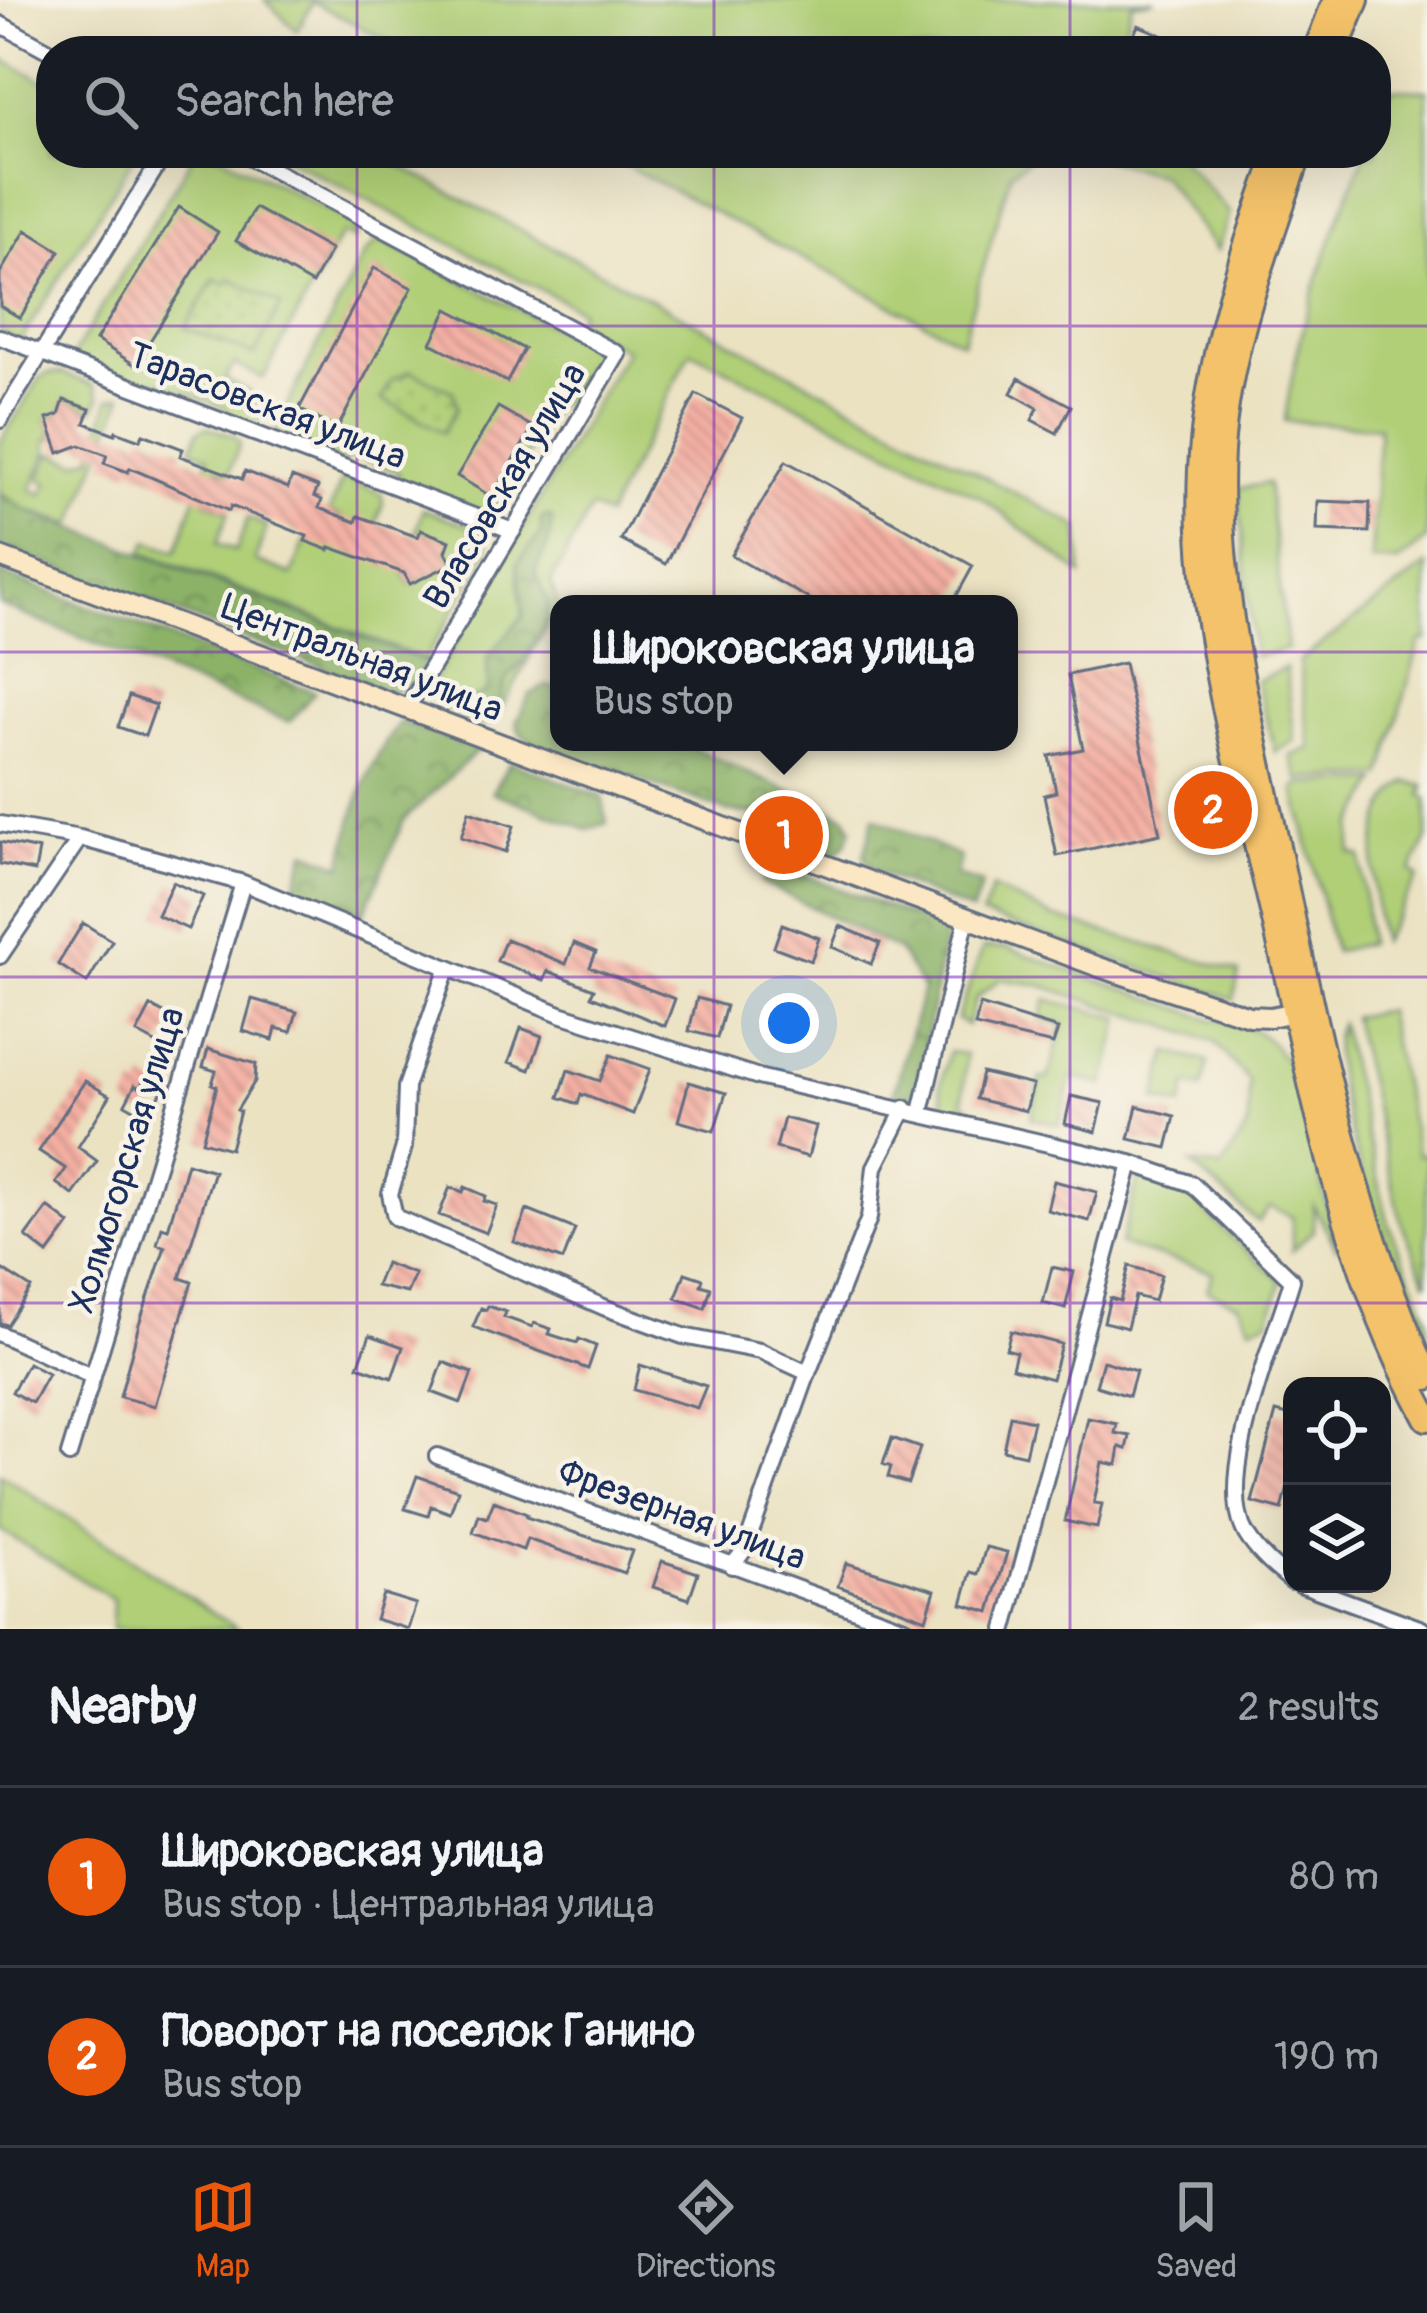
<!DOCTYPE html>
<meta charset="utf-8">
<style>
:root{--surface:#171b24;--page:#242831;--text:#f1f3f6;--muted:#9ea1a6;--line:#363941;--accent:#ea580c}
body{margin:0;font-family:Pangolin,sans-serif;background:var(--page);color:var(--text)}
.controls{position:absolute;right:36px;bottom:36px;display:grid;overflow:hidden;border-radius:24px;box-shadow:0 12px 48px #0002}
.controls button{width:108px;height:108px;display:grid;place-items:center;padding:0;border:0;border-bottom:3px solid var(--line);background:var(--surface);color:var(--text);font:60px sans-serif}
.you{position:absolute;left:789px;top:1023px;width:42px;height:42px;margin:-30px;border:9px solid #fff;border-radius:50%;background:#1a73e8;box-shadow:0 0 0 18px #1a73e833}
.badge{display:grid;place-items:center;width:78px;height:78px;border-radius:50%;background:var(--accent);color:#fff;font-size:39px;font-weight:700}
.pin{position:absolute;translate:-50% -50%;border:6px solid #fff;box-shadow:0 3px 12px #0006}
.popup{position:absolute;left:550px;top:595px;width:468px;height:156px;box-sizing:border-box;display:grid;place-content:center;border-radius:24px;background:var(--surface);filter:drop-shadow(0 3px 9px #0005);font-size:39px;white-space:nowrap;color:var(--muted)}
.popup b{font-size:45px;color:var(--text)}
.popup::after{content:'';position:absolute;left:50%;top:100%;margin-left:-24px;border:24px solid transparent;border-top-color:var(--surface)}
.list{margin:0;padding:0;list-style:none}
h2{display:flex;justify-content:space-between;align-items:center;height:156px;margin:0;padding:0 48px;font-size:51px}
h2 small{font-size:39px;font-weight:400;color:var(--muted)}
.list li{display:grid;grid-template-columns:78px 1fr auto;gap:36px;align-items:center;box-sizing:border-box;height:180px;padding:0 48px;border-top:3px solid var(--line)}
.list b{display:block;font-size:45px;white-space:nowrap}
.list p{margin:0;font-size:39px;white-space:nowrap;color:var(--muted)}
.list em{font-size:39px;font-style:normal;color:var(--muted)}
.icon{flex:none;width:66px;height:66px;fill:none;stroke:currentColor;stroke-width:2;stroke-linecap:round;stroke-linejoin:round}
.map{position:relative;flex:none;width:1427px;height:1629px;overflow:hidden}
.search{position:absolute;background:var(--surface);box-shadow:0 12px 48px #0002;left:36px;right:36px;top:36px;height:132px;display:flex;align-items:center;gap:30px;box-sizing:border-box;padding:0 42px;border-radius:48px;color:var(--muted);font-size:45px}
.sheet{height:516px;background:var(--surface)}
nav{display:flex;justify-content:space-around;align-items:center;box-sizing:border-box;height:168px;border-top:3px solid var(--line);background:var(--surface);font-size:33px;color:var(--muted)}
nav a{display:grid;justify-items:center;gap:6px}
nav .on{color:var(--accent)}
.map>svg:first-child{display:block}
</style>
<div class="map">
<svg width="1427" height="1629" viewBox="0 0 1427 1629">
<defs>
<pattern id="forest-crowns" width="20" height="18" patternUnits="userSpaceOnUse" patternTransform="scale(3)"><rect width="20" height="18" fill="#8cb268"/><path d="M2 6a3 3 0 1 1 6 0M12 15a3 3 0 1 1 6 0" fill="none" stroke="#729159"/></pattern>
<pattern id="park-dots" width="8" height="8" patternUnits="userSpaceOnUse" patternTransform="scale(3)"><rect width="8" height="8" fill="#b0cf77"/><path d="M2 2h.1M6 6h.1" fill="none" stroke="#97b269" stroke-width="1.8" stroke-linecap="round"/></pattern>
<pattern id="building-back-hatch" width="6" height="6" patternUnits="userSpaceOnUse" patternTransform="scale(3)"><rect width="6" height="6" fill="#f4afa2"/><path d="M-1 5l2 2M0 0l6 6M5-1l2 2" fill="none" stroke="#c58f87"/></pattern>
</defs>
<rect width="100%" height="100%" fill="#f7f3e8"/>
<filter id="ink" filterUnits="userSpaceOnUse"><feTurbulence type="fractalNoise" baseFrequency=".00833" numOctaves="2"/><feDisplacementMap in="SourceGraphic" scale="24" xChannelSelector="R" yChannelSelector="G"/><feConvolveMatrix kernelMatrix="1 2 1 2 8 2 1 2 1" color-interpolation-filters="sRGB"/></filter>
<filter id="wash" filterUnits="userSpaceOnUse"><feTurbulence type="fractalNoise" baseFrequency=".004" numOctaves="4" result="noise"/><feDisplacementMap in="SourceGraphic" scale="48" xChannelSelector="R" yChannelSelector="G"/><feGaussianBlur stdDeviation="2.7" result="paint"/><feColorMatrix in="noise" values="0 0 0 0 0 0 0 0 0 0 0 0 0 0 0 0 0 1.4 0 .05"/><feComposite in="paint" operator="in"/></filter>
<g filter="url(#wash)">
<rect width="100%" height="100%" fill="#ebe2c2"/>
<path fill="#b0cf77" stroke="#667f6a" stroke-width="3" d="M265,0H1155L1132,3L1120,51H407L313,2L297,31Z
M0,58L51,85V153H136L21,340L0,332Z
M1390,89L1427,90V539L1398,562L1371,560L1379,427L1285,421C1297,326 1329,241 1365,153H1376V124Z
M195,153H216L347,220L355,231L354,239L341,234L263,378L234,364L225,379L250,393L247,400L264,409L261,418L250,426L223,417L225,408L153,380L149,389L70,360Z
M277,153H376L1079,527L1082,575L982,498L691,351L607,516L591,508L551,582L558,607L494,721L481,726C459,716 432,709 434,681L626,350L575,323L580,310Z
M602,153H1038L1011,172L962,342Z
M1083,153H1176L1230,213L1217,251L1161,175Z
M380,240L585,343L600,354L596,373L584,367L562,405L557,403L492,516L397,482L399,473L350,455L345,463L276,435L274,431L365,253Z
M49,373H62L94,385L100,398L92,410L65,400L59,415L47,419L53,437L47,440L48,450L31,490L43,494L48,482L40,479L51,453L77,462L92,457L110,398L123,396L73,525L20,508L0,493V442L40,378Z
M207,427L234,436L240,443L229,474L216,469L204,501L229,511L217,544L236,551L248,518L267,526L255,561L292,575L305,541L342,517L329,512L343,478L381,493L383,503L376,522L410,584L451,564L446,552L449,540L416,532L423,509L486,532L488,552L425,660L143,552L148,541L177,551L209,457L192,449L198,431Z
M1268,483L1287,649L1254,657L1238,489Z
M1427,565V641H1420L1382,776L1299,779L1291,756L1311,748L1299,661Z
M1286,668L1295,741L1275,752L1256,681Z
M1378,781L1353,827L1351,853L1361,857L1368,943L1334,952L1295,789L1300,784Z
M1407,782L1424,786L1422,796L1427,799V839L1411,871L1418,877L1381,942C1372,898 1364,809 1407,782Z
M992,888L1053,917L1239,972L1234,999L982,915Z
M983,948H1007L1213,1020C1251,1016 1283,1050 1297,1081L1337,1249L1314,1206L1313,1230L1292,1251V1217L1270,1207L1258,1222L1191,1164L1221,1168L1248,1127L1249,1081L1213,1041L1040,985L1000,979L976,998L967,1025L957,1019Z
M1046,999L1121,1018L1104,1085L1072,1077L1059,1125L1031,1118L1041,1078L1048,1079L1063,1024L1041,1018Z
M1386,1011L1418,1155L1427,1154V1283L1402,1224L1352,1017Z
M1340,1023L1389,1225L1427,1315V1351C1407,1299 1312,1063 1340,1023Z
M949,1052L966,1054L963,1102L989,1122L946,1112L940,1086Z
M1168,1052L1208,1062L1202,1088L1187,1085L1182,1106L1156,1100Z
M1139,1176L1181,1186L1227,1234L1282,1281L1269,1320L1251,1326L1238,1304L1207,1290L1213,1272L1120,1245Z
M0,1474L238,1629H112L113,1599L0,1530Z"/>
<path fill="url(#forest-crowns)" stroke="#547063" stroke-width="3" d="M0,493L28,511L428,662L412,687L388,692L0,546Z
M548,516L552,519L549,542L535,571L549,604L545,624L522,663L507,679L497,708L487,716L470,718L461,710L467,701L488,691L487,658L523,616L517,563L541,534V519Z
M0,573L5,575L315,692L289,722L0,605Z
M546,686L559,688V742H680L846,817L852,828L847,842L837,853C819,852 809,839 797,826L798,822L777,813L774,817L727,811L531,742L520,733L516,723L530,694Z
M400,722L479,749L404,820L364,913L295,888L306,851L342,865C354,807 364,770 400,722Z
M510,762L602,796L607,823L587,829L492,792Z
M874,817L960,857L956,876L982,884L972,912L873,870L864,856Z
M768,861L946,930L915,1099L893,1096L923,989L898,950L762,883Z"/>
<path fill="url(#park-dots)" stroke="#667f6a" stroke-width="3" d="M230,278L281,305L254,355L185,328L215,279L226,284Z
M411,371L453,392L457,408L443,432L382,399L392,380Z"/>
<g id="blocks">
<path fill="url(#building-back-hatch)" d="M1138,25L1199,51H1127Z
M179,207L218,232L135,365L96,340Z
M255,208L331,250L312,284L236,241Z
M26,230L60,251L20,318L0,306V273Z
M374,268L412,288L337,429L299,409Z
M448,309L524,349L507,382L431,343Z
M1019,378L1071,406L1057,433L1032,420L1038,408L1011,393Z
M696,394L742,418L666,564L621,540Z
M64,400L90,409L85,423L115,434L116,431L140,440L143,434L183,449L180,456L242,479L245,471L288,488L292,477L318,487L314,496L322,500L319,508L356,522L358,516L418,537L421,530L450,541L446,552L452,564L410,584L404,573L330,547L329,550L305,541L307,536L231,506L229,511L130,468L128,472L104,463L107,455L80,445L59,453L47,419L59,415Z
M498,407L533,427L492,497L457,476Z
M786,461L973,566L952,604H818L731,555Z
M1318,501L1370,503L1369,532L1317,530Z
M1124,663L1160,834L1057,856L1044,795L1056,792L1049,756L1083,749L1068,675Z
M129,696L156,705L145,736L118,727Z
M469,811L514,826L506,852L461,837Z
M0,842L39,850L35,871L0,864Z
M173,882L203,896L188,929L157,915Z
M83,923L112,941L87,983L58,964Z
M782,924L819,938L811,961L774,947Z
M840,926L880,943L871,964L832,947Z
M506,939L566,964L574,943L596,952L590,967L675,999L665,1026L591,996L594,989L548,971L544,980L497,961Z
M697,998L726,1006L717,1038L689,1031Z
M252,999L297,1012L291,1032L276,1028L273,1040L243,1031Z
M766,1004L792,1008L787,1036L761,1032Z
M980,1005L1058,1029L1053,1044L975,1026Z
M151,1006L175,1019L161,1046L137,1033Z
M521,1028L542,1036L530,1070L509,1062Z
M208,1049L256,1064L255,1081L237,1110L240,1111L230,1149L202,1141L217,1086L212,1084L216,1071L203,1067Z
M611,1055L650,1069L633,1114L581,1094L578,1104L559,1097L568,1070L600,1081Z
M982,1073L1033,1085L1026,1111L976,1099Z
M144,1079L163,1089L148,1117L125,1104L135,1085L140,1088Z
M85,1081L110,1096L78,1147L97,1161L73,1195L56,1183L66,1169L39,1151Z
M689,1082L726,1093L714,1131L678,1121Z
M1071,1096L1103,1103L1096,1132L1065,1124Z
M1137,1106L1175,1116L1167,1148L1129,1139Z
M784,1118L816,1126L808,1157L776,1148Z
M187,1163L214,1171L180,1278L192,1282L155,1406L120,1397L139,1324L165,1247L157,1244L162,1227L168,1229Z
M1054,1181L1097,1192L1089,1221L1047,1210Z
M450,1187L463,1192L465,1187L486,1196L484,1201L497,1205L486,1233L439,1215Z
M48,1207L70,1224L48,1254L26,1237Z
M527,1210L575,1229L563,1260L514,1242Z
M385,1263L415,1274L407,1293L376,1286Z
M1129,1266L1161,1275L1154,1301L1135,1296L1127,1328L1104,1322L1110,1298L1120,1301Z
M1052,1267L1074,1272L1065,1309L1043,1303Z
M0,1268L31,1288L7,1325L0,1323Z
M685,1273L703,1279L701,1285L711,1288L705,1308L676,1298Z
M488,1306L506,1312L504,1317L532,1327L534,1323L551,1329L549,1334L577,1343L579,1339L596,1346L588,1369L473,1327L481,1308L486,1310Z
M1011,1331L1061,1344L1052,1379L1012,1368L1016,1352L1006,1349Z
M370,1335L403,1347L392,1378L358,1366Z
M1103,1361L1136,1371L1129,1396L1096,1386Z
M443,1362L472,1373L461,1403L432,1392Z
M28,1363L48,1374L32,1403L12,1392Z
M640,1365L706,1386L697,1408L634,1390Z
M1276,1412L1292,1416V1471L1282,1510L1252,1502Z
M1010,1416L1033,1421L1025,1455L1003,1450Z
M1088,1418L1117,1424L1115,1433L1130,1436L1127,1449L1120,1447L1117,1465L1102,1462L1094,1503L1102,1504L1097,1528L1065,1521Z
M892,1438L920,1448L908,1483L888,1477L891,1467L883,1464Z
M417,1476L458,1490L450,1513L431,1506L428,1516L405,1509Z
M494,1501L527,1514L526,1517L632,1551L624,1573L527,1539L523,1550L473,1532L479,1515L487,1518Z
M986,1547L1007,1552L990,1612L962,1604L971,1572L978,1574Z
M662,1561L698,1573L689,1599L653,1587Z
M846,1563L935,1590L926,1619L838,1586Z
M383,1594L416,1604L408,1629L375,1619Z"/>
</g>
</g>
<g filter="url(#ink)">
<use href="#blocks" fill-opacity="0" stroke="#646e81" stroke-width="3"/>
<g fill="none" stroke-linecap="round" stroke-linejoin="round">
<defs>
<path id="street" d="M0,24L51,52
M241,153L618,354L406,710
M0,337L513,531
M0,420L165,153
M0,824L80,838L243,883L560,1014L762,1078L1131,1163L1192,1184L1292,1280C1275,1340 1214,1478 1246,1534C1257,1552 1276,1569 1292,1581
M0,956L80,838
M447,969L406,1087L404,1147L390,1194L395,1217L606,1308L683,1336L760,1351L808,1373
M921,1112L967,918
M0,1334L93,1377
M69,1455L243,883
M437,1456L907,1629
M732,1566L745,1549L808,1373L869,1218L875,1167L905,1108
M1300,1584L1422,1629
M1005,1629L1131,1163"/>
<path id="secondary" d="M0,557L1099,967L1249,1016L1270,1017L1305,1010"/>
<path id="highway" d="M1316,51L1336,0
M1335,51L1356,0
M1279,153C1241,255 1207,360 1201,469C1194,616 1239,765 1272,907C1312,1081 1340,1260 1427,1418
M1299,153C1267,249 1227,349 1221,451C1214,581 1248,710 1275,837C1314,1021 1348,1205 1427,1377"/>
</defs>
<use href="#street" stroke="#646e81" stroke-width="20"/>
<use href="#secondary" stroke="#646e81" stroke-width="24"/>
<use href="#highway" stroke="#646e81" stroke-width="30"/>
<use href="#street" stroke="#fff" stroke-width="14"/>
<use href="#secondary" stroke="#fbe7c3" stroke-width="18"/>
<use href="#highway" stroke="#f4c26a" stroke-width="24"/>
</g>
</g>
<path fill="none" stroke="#7b2cbf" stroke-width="3" stroke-opacity="0.55" d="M357,0V51M714,0V51M1070,0V51M357,153V1629M714,153V1629M1070,153V1629M0,326H1427M0,652H1427M0,977H1427M0,1303H1427"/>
<g text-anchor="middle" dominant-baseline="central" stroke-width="9" stroke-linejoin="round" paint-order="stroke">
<g font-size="36" fill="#1b2f5e" stroke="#f7f3e8">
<text transform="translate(267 406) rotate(21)">Тарасовская улица</text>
<text transform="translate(505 486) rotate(-59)">Власовская улица</text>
<text transform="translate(362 658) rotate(21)">Центральная улица</text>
<text transform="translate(127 1160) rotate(-73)">Холмогорская улица</text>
<text transform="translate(682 1515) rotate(20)">Фрезерная улица</text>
</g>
</g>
</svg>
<div class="controls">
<button><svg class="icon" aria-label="locate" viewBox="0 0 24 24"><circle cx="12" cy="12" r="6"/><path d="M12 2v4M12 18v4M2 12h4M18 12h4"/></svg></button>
<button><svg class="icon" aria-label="layers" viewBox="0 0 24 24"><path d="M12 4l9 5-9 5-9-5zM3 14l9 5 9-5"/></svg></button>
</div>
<div class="you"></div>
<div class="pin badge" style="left:784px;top:835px">1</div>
<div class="popup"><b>Широковская улица</b>Bus stop</div>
<div class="pin badge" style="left:1213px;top:810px">2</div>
<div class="search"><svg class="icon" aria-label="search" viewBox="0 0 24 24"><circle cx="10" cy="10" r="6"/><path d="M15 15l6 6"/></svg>Search here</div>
</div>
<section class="sheet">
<h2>Nearby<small>2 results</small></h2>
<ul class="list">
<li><span class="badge">1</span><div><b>Широковская улица</b><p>Bus stop · Центральная улица</p></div><em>80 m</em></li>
<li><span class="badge">2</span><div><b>Поворот на поселок Ганино</b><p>Bus stop</p></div><em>190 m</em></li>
</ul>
</section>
<nav>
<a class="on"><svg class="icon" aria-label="map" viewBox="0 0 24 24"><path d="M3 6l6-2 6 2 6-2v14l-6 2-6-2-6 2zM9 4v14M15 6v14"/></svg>Map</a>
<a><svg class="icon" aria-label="directions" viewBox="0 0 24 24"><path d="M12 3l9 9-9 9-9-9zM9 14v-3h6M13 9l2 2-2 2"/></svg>Directions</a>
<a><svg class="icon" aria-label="saved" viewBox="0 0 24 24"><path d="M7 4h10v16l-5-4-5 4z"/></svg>Saved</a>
</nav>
